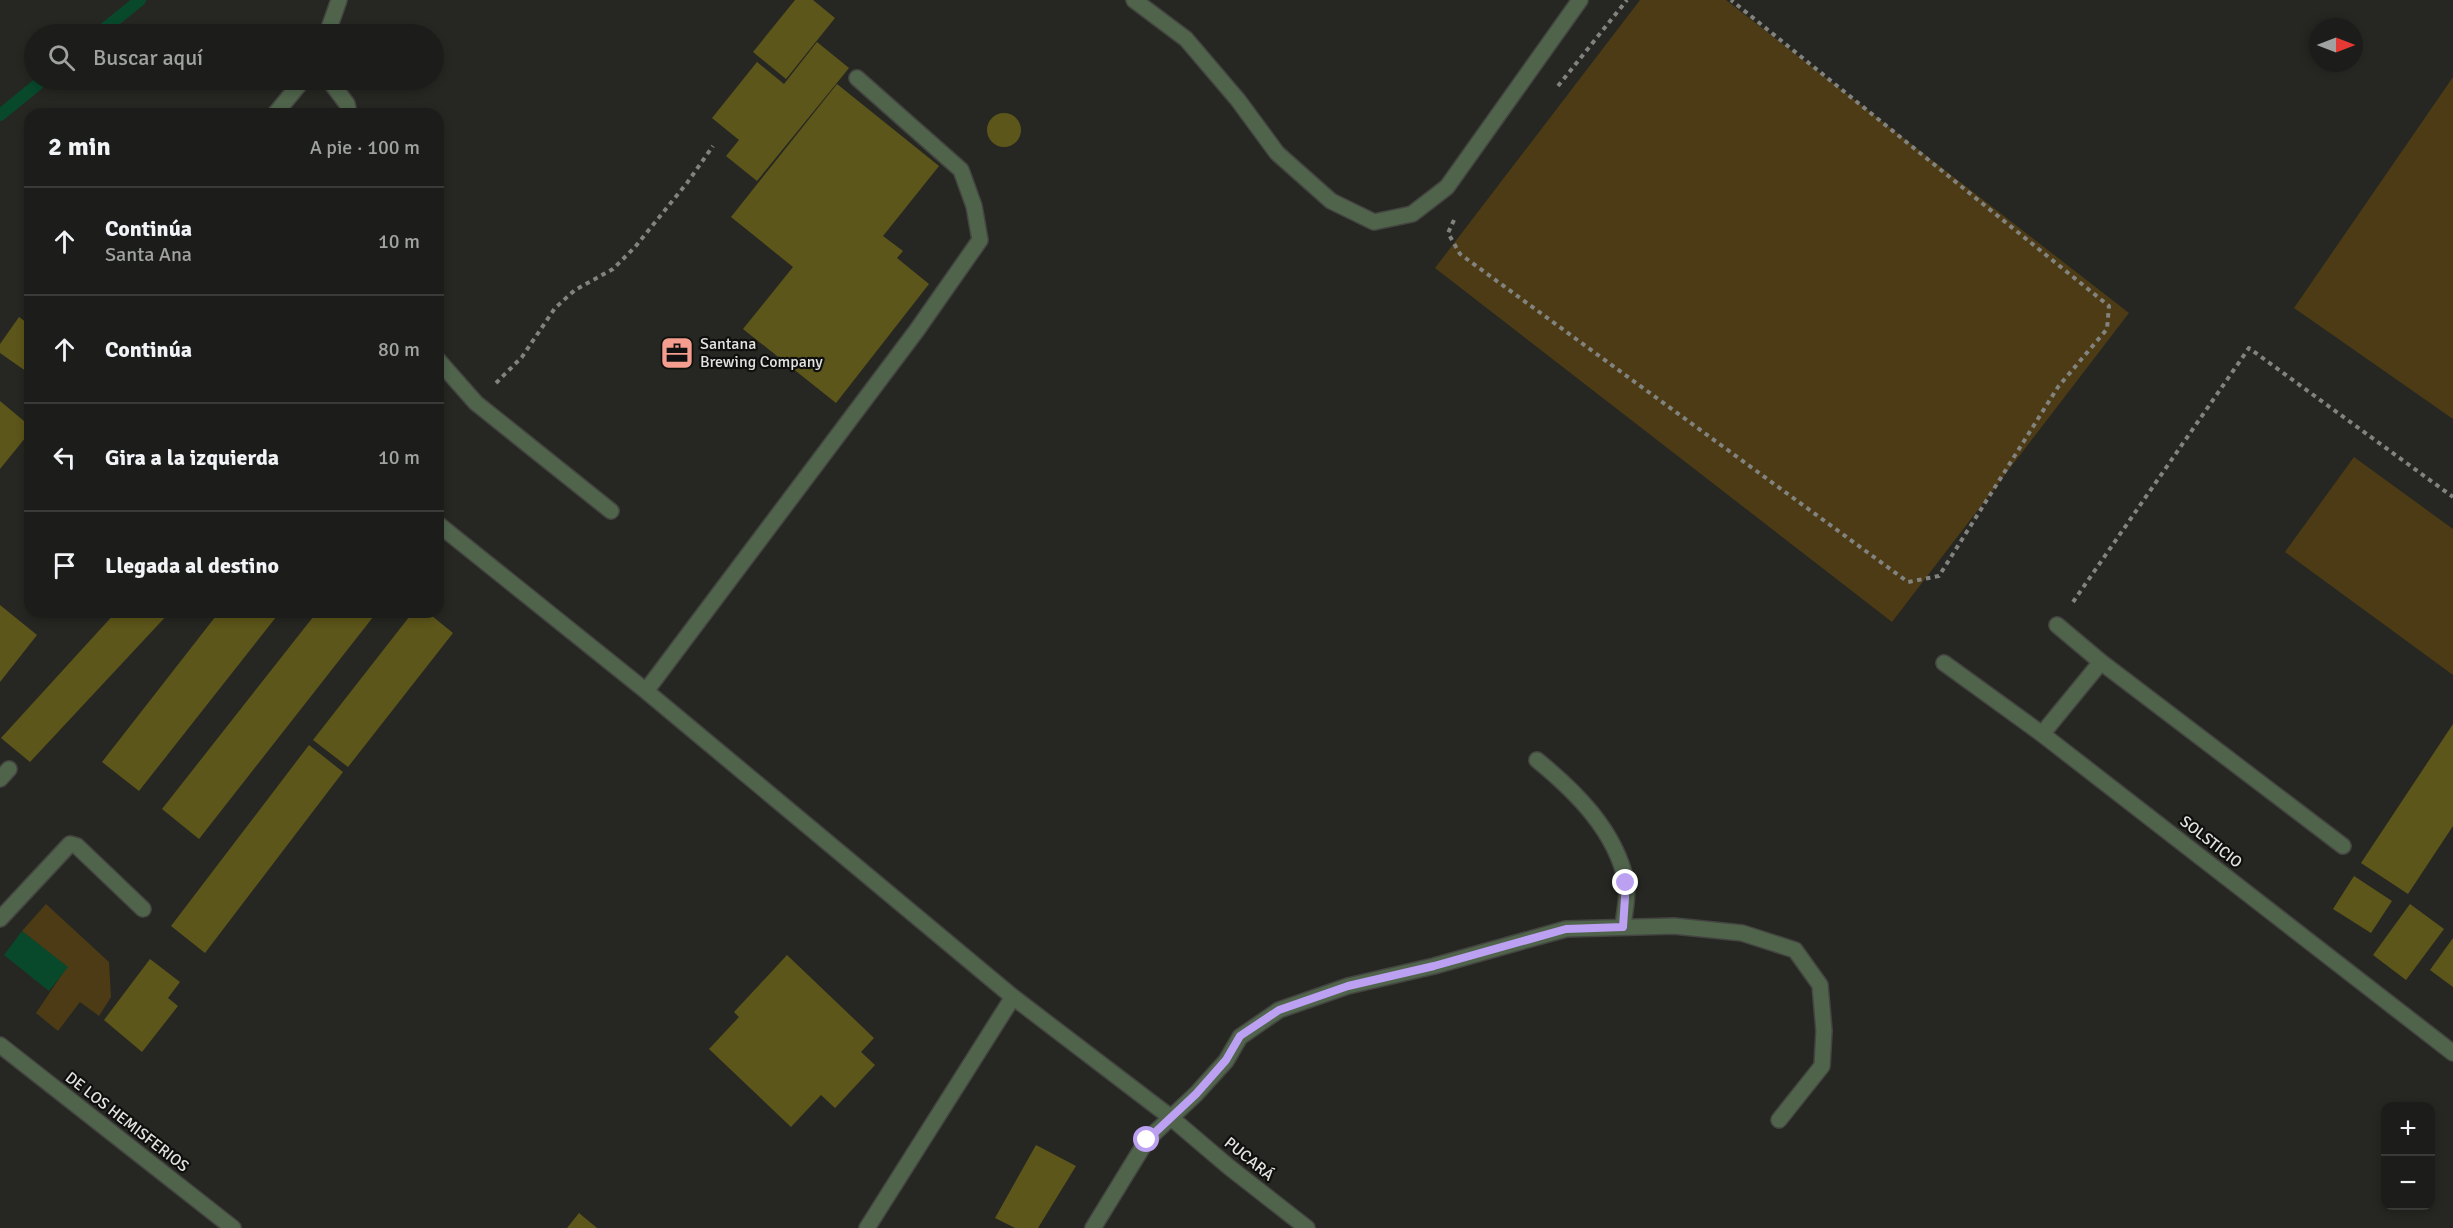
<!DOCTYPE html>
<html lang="es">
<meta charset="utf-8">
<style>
:root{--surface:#1c1d1a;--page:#252623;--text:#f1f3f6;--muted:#a0a2a2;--line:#3a3b39}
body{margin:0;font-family:Signika,sans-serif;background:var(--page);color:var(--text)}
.controls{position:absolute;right:18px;bottom:18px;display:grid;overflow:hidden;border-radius:12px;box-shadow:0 3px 9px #0003}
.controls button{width:54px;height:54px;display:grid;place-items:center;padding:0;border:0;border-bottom:2px solid var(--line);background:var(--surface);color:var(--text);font:30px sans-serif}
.compass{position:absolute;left:2309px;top:18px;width:54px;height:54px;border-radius:50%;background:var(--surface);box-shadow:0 3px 9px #0003;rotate:90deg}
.stop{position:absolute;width:18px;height:18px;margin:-14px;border:4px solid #bca0f2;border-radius:50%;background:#fff}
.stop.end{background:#bca0f2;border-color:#fff;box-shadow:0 2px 6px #0008}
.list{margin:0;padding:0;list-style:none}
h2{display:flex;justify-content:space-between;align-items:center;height:78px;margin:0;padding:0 24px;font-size:26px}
h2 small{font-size:20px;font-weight:400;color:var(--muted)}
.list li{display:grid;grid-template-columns:39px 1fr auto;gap:18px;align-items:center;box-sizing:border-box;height:108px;padding:0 24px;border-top:2px solid var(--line)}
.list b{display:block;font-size:22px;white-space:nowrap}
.list p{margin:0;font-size:20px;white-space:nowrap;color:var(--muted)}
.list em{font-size:20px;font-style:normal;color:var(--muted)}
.icon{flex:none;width:33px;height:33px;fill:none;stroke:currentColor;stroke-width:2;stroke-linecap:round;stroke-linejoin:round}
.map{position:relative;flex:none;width:2453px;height:1228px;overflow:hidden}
.search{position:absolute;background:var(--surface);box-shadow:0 3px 9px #0003;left:24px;top:24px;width:420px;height:66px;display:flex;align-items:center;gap:15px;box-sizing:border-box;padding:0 21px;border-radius:33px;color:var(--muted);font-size:22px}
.panel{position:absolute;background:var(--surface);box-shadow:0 3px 9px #0003;left:24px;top:108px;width:420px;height:510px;border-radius:18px}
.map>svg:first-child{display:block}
</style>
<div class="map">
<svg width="2453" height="1228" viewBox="0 0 2453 1228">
<rect width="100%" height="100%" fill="#262722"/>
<path fill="#4c3b15" d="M1640,0H1726L2129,313L1892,622L1435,268Z
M2453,77V419L2294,308Z
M2354,457L2453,529V675L2285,552Z
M46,904L109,962L111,997L99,1016L80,1002L58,1031L36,1013L67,967L22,931Z"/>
<path fill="#08492c" d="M22,931L68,967L49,991L4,955Z"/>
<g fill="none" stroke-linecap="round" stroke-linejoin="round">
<path stroke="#08492c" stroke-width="12" d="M98,34L140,0
M0,115L43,80"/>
</g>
<path fill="#5d561a" d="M795,0H813L835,18L786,79L753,52Z
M817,42L849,68L757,181L726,156L739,140L712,118L757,62L784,84Z
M837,84L939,166L883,236L903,251L897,258L929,284L836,403L743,329L793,267L731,217Z
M987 130a17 17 0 1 1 34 0a17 17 0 1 1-34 0Z
M19,317L30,325V374L0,353V344Z
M0,401L30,426V432L0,469Z
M0,605L37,635L0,682Z
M116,612H170L30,762L1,738Z
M219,612H280L139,791L102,762Z
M317,612H377L199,839L162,809Z
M413,612H427L453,633L348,767L313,740Z
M2453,724V826L2408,894L2361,863Z
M309,745L343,772L205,953L171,926Z
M2354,876L2392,901L2371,933L2333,909Z
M2410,904L2444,929L2406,980L2373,955Z
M2453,938V987L2430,970Z
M787,955L874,1038L861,1052L875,1065L835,1108L821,1095L791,1127L709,1049L739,1017L734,1012Z
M150,959L180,982L168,998L178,1006L142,1052L104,1020Z
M1036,1145L1076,1166L1038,1228H1015L995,1218Z
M579,1213L597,1228H567Z"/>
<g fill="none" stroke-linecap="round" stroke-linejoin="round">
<defs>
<path id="lane" d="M1134,0L1186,39L1238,100L1277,153L1331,201L1374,222L1412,214L1447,187L1580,0
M327,34L339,0
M329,80L347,104L349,114
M275,114L303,80
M438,360L476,403L611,511
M438,524L646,691L1013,997L1169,1116
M2057,625L2101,662L2343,846
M646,691L917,330L980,240L974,206L961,170L857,78
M2042,734L2101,662
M0,779L9,769
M0,919L70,844L77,846L143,909
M867,1228L1013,997"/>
<path id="street" d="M1944,663L2042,734L2453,1053
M1537,760C1575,791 1615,830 1626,881C1629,895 1624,913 1623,927
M0,1045L233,1228
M1169,1116L1229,1167L1307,1228
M1093,1228L1147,1140L1196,1094L1226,1061L1240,1037L1279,1010L1348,986L1434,966L1566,929L1674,926L1742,933L1795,950L1820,985L1824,1031L1822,1066L1779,1120"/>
</defs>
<use href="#lane" stroke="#444541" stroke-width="18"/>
<use href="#street" stroke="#444541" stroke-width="18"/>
<path stroke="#82837f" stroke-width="4" stroke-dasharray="4.5 4.5" stroke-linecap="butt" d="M1558,86L1627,0
M1454,220L1448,233L1460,254L1908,582L1939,576L2058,387L2107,329L2109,306L1731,0
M496,383L522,357L555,308L575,290L613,269L635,247L687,183L713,146
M2073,602L2249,348L2453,497"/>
<use href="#lane" stroke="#50644c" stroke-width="15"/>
<use href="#street" stroke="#50644c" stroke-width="15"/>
</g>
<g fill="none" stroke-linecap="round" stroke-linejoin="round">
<path stroke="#bca0f2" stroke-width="8" d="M1147,1140L1196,1094L1226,1060L1240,1036L1279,1010L1348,986L1434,966L1566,929L1623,927L1626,883"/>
</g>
<defs>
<symbol id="office-square" viewBox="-11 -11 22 22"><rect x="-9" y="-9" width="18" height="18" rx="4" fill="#f59d8e" stroke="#0f100e"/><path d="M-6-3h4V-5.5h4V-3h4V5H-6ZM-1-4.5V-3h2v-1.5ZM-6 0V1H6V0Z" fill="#111"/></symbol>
</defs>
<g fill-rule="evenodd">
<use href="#office-square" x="658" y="334" width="38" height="38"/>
</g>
<g text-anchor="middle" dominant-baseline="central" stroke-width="4.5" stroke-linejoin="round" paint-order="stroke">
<g font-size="16" fill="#e3e4e1" stroke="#0f100e" text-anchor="start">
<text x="700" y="344">Santana<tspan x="700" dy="18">Brewing Company</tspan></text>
</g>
<g font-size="16" fill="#e3e4e1" stroke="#0f100e">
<text transform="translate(2211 842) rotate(38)">SOLSTICIO</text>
<text transform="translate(127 1122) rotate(38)">DE LOS HEMISFERIOS</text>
<text transform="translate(1249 1159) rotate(39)">PUCARÁ</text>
</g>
</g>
</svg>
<div class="controls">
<button>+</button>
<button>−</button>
</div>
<svg class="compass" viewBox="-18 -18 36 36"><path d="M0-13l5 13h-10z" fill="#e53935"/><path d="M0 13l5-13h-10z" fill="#a0a2a2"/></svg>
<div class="stop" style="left:1147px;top:1140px"></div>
<div class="stop end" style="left:1626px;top:883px"></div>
<div class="search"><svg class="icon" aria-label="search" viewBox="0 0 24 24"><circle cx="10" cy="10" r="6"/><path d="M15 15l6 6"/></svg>Buscar aquí</div>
<section class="panel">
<h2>2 min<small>A pie · 100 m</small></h2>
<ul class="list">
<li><svg class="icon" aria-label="ahead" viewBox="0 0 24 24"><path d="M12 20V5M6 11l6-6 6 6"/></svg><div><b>Continúa</b><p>Santa Ana</p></div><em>10 m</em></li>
<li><svg class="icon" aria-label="ahead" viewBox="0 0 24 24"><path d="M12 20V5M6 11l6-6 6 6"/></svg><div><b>Continúa</b></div><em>80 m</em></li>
<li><svg class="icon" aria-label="left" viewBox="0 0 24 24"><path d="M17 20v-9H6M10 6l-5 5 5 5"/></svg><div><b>Gira a la izquierda</b></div><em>10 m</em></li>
<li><svg class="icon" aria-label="arrive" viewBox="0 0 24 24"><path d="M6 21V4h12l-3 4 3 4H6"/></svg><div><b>Llegada al destino</b></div></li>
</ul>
</section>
</div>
